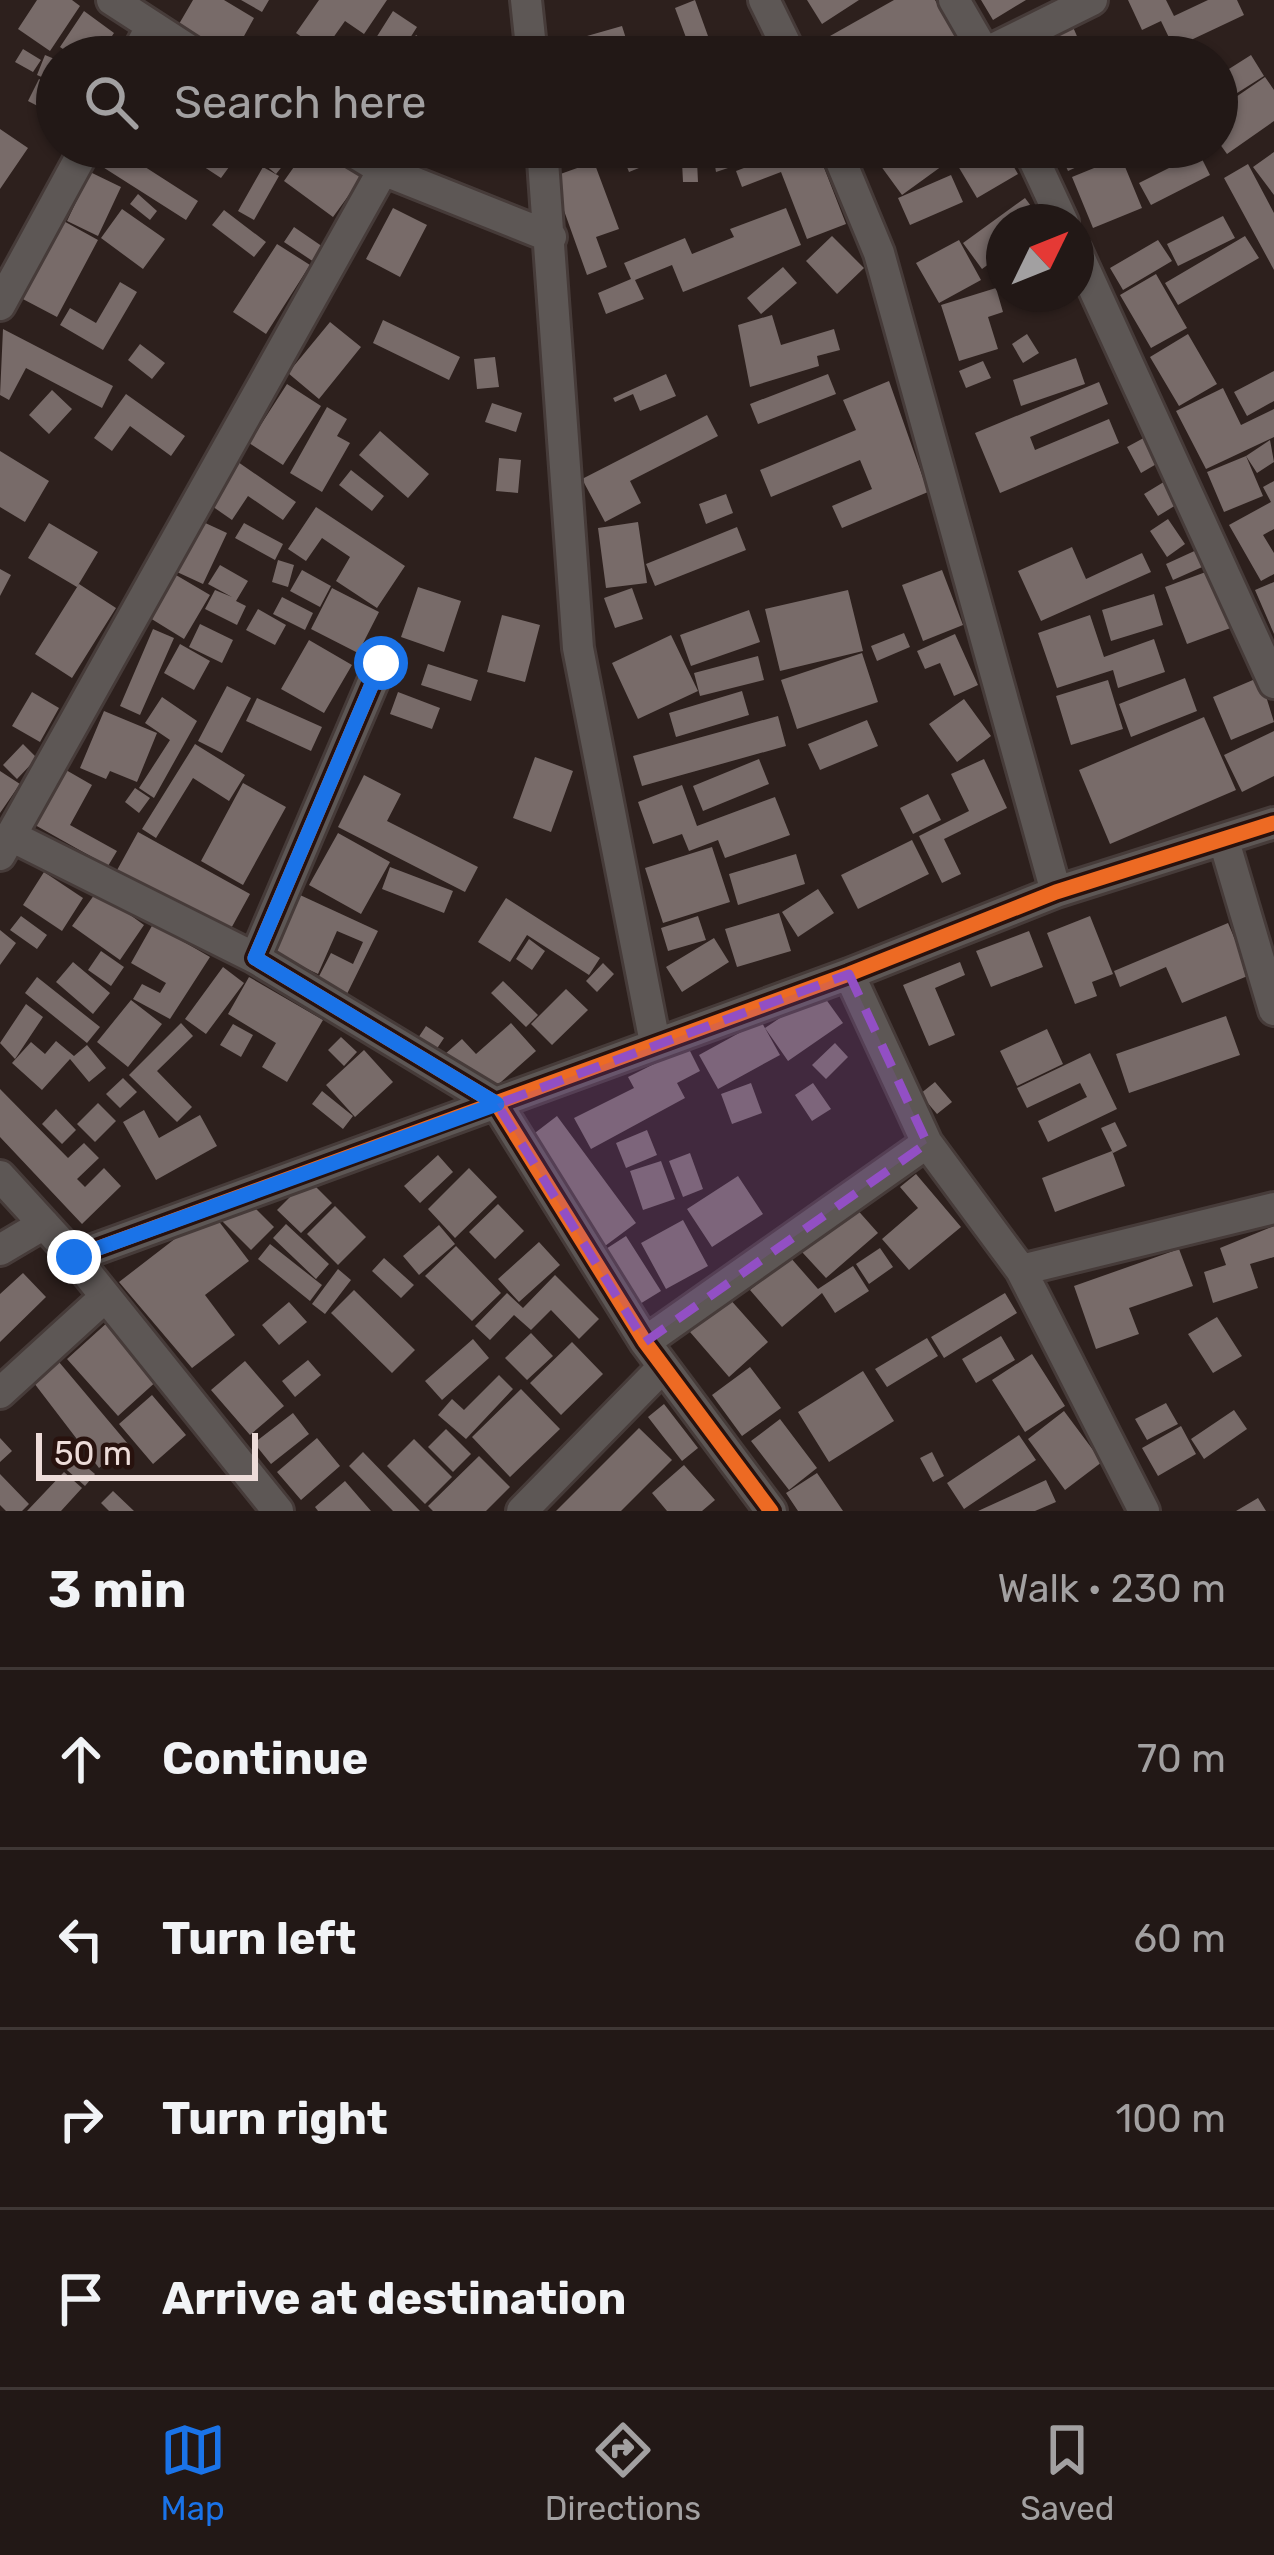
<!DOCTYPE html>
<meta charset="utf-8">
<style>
:root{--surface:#221816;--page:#2e2523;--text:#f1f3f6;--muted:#a2a0a1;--line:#3f3735;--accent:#1a73e8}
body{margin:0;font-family:Rubik,sans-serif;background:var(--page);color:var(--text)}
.compass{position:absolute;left:986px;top:204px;width:108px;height:108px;border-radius:50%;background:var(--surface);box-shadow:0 3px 9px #0004;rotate:47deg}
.scale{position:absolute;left:36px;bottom:30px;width:222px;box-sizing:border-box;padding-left:12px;border:6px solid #eddcd9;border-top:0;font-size:33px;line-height:42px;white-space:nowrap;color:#eddcd9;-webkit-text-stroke:9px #28120e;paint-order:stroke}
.stop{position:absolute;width:36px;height:36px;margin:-27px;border:9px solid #1a73e8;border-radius:50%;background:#fff}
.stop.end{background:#1a73e8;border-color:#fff;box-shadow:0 3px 12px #0008}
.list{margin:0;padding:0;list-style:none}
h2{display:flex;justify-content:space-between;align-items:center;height:156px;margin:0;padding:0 48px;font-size:51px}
h2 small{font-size:39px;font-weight:400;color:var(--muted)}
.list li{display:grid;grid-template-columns:78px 1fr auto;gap:36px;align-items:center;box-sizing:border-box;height:180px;padding:0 48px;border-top:3px solid var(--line)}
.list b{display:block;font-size:45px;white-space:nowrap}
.list em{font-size:39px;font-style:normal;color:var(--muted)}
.icon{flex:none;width:66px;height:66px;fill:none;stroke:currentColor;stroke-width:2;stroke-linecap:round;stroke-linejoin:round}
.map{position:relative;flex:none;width:1274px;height:1511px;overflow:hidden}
.search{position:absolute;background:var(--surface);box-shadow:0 3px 9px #0004;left:36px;right:36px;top:36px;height:132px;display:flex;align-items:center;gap:30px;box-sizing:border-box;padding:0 42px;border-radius:66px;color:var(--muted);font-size:45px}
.sheet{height:876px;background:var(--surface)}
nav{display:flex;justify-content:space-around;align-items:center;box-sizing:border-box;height:168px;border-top:3px solid var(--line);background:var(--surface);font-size:33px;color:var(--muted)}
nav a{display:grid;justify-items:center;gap:6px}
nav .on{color:var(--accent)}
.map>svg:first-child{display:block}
</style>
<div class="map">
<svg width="1274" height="1511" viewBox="0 0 1274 1511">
<rect width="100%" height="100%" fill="#2d201d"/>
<path fill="#786b69" d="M37,0H72L80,6L50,51L18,29Z
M193,0H224L254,18L233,56L179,24Z
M241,0H269L262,12Z
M319,0H387L364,34L345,21L323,52L296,33Z
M695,0L708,36L688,43L675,8Z
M807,0H859L822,24Z
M894,0H935L960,44L939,56L932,44L908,57H821L814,45Z
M981,0H1026L993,20Z
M1128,0H1166L1174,16L1208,0H1237L1244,15L1174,48L1161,21L1142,30Z
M84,11L114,33L98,57H75L60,47Z
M393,11L417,27L398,57H364Z
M622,26L629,48L577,57L573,40Z
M1073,27L1086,57H1003Z
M416,35L444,54L442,57H401Z
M568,39L575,57H540L538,51Z
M23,49L41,60L33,72L15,62Z
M45,55L57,60V84L37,75Z
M1251,55L1264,76L1234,95L1221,74Z
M1265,77L1274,90V121L1227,154L1217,140V110Z
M39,79L57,89V116L28,101Z
M0,129L28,148L0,189Z
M94,147H114L198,201L186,220L87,157Z
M152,147H166L174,154L162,165L147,151Z
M220,147L240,152L221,178L195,161L201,152L211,160Z
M243,147H298L276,174Z
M308,147H321L362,177L333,217L284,181Z
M545,147H610L554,170Z
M619,147H691L629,172Z
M712,147H764L767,155L716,172Z
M798,147H816L846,224L807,239L781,172L742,187L736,171Z
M867,147H928L942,166L902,195Z
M951,147H981L964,162Z
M989,147H1002L1018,174L977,198L958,166Z
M1057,147H1120L1068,171Z
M1274,152V195L1253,167Z
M1199,153L1210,175L1151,205L1139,183Z
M1121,157L1142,208L1093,228L1072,177Z
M697,161L698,182H683L682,162Z
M594,162L619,229L596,237L607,267L587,275L552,177Z
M1248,164L1274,213V270L1224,178Z
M263,167L279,176L254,220L238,211Z
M90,172L121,187L98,236L67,221Z
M951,175L963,202L910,225L898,198Z
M138,194L157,211L150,220L130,204Z
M1025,198L1043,222H1004V253L982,269L963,243Z
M393,208L427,225L400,277L366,259Z
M786,208L801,245L683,292L672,265L635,280L644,299L606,314L598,293L631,279L624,263L685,238L692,254L734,237L730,229Z
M122,209L165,239L143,269L101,238Z
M224,210L266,242L254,257L212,225Z
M1223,216L1235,238L1178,266L1167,244Z
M60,219L98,240L57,317L19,297Z
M294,227L326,249L317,264L284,242Z
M832,236L864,268L837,294L806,261Z
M1245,236L1259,258L1178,305L1165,283Z
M959,240L981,280L939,303L916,263Z
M1158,240L1172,261L1123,290L1110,268Z
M277,244L310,265L266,334L233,312Z
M783,267L797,283L761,314L747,298Z
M1156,274L1187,328L1151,348L1120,295Z
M120,282L137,292L103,350L60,325L70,308L96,323Z
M996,288L1003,312L988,317L998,349L959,361L941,305Z
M772,315L781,345L834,329L840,350L817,356L819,366L750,387L738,325Z
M383,320L460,357L449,380L373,343Z
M330,322L361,347L319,399L288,373Z
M3,329L113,386L102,408L26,368L9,400L0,395Z
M1027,334L1039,353L1023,363L1012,344Z
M1188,334L1217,384L1179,406L1150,357Z
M140,344L165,363L152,379L128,360Z
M495,357L499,387L477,389L474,359Z
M1076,358L1085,384L1021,406L1013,380Z
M983,361L991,378L966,388L959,371Z
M1274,371V401L1247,416L1234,392Z
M666,374L676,396L640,411L633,394L615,402L613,398Z
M828,374L836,394L758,424L750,404Z
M889,381L928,492L842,528L832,506L872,489L860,460L771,497L760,470L856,430L843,400Z
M1099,382L1108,404L1030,437L1035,450L1109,419L1119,443L1000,493L975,433Z
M287,384L321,406L283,465L249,443Z
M1223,388L1241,425L1274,409V437L1206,469L1176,411Z
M52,390L72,409L49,434L29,415Z
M126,394L185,436L171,456L130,426L112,451L94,438Z
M492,403L522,413L516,432L485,422Z
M327,407L347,419L337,436L350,443L322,492L290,473Z
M707,415L718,436L630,481L641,503L605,522L582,479Z
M380,431L429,474L408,498L359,455Z
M1151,434L1165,459L1141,473L1127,447Z
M1270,440L1274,462L1257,473L1246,456Z
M0,451L49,481L25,522L0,507Z
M1246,456L1263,496L1224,512L1207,472Z
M499,458L521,460L518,493L496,491Z
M238,462L296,502L283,520L248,496L232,520L209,504Z
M351,470L384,496L372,511L339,485Z
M1167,480L1181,502L1158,516L1144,494Z
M1274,481V529L1263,535L1274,553V574L1261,581L1229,525L1271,502L1263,487Z
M726,494L733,513L706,524L699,504Z
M316,507L405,566L377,608L336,581L350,557L322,538L306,561L288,549Z
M1168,519L1185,544L1167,557L1150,531Z
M201,521L227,533L203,584L177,572Z
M638,522L647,583L606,588L598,528Z
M49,523L98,552L77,587L28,558Z
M244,523L283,544L275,560L235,538Z
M737,527L746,550L655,586L646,564Z
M1072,547L1086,579L1142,553L1151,572L1041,621L1018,571Z
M1201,548L1209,564L1173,580L1166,564Z
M278,560L294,565L288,587L272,582Z
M220,565L248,581L236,601L246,606L237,625L205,609L215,590L232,597L208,584Z
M0,569L11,575L0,596Z
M1214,569L1236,626L1187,644L1165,587Z
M302,570L331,586L320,607L290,591Z
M942,570L963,625L923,641L902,585Z
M176,575L210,595L184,639L150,618Z
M1274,582V634L1255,590Z
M79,584L116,608L72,678L35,654Z
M418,587L461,601L444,652L401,637Z
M332,588L379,612L358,653L311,629Z
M632,588L643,619L615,628L604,598Z
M848,590L863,651L780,671L765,609Z
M1154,594L1163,625L1111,641L1102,610Z
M282,597L313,613L305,630L273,614Z
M258,609L286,625L275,645L246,630Z
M749,610L760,642L691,666L680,635Z
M502,615L540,625L525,682L487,672Z
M1090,615L1104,657L1154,639L1165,672L1118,688L1113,670L1057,688L1038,633Z
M200,624L233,640L222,663L189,647Z
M153,629L174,638L140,715L120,706Z
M904,633L910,647L877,661L871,646Z
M955,634L978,685L954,696L940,663L925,669L917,651Z
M671,635L698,691L638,719L612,663Z
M309,640L352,665L324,713L281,689Z
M180,644L210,661L194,690L164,673Z
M862,653L878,702L797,729L781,680Z
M758,656L764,680L700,696L694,673Z
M428,664L478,680L471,701L421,685Z
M1260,677L1274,722L1231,740L1213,697Z
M1185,678L1197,711L1131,737L1119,704Z
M1108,680L1123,729L1071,745L1056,696Z
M227,686L251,698L222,753L198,741Z
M742,691L749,715L676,737L669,713Z
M32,692L59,708L40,742L12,726Z
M398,692L440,708L432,729L390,714Z
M162,697L197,721L154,798L139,788L170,740L145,723Z
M257,698L322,727L311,751L246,721Z
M964,699L991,736L957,762L929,724Z
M104,711L157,733L137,782L110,771L106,779L80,768Z
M778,716L786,746L642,786L633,756Z
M1204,717L1236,790L1110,844L1079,770Z
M867,720L878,746L820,770L808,744Z
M1274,731V776L1242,792L1224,755Z
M23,744L37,758L17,779L3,765Z
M195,744L245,775L229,801L193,778L156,838L142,829Z
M535,757L573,771L551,832L513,818Z
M759,759L769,784L703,811L693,786Z
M984,759L1007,808L944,839L961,874L942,883L919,836L969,811L951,774Z
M66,770L92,785L70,825L117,851L108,866L35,825Z
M0,771L20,784L0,813Z
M364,775L401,794L387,821L478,867L465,892L338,827Z
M243,783L286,807L243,885L201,861Z
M682,785L697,826L775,797L790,835L725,858L718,840L689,851L682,834L653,844L638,802Z
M135,788L150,798L139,813L125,802Z
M928,794L941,820L913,834L900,808Z
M138,832L250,894L228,934L116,872Z
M338,833L390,862L361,914L309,885Z
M912,840L929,874L858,909L841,875Z
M712,847L730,902L663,923L645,868Z
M796,854L805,884L738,905L729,874Z
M390,867L453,891L444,913L382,889Z
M44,872L83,898L62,931L23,905Z
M818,889L834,913L798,937L782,912Z
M97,891L144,925L120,960L72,926Z
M300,895L378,931L345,998L316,982L331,953L353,964L363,942L337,931L318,974L274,953Z
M506,898L600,958L589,975L527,935L510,962L478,942Z
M779,913L791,951L737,967L725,929Z
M21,916L47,935L37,949L10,930Z
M698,916L706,940L668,951L661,928Z
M1090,916L1113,974L1092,982L1097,996L1075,1004L1047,933Z
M1228,923L1250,975L1182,1003L1166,967L1120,987L1114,971Z
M153,924L210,957L170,1019L133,999L142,984L160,993L166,983L131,963Z
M0,930L16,943L0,965Z
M1029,931L1043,967L991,987L976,951Z
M714,938L729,962L682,992L666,967Z
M529,939L545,951L532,970L516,959Z
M101,951L124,967L111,986L88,970Z
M73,962L110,993L93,1014L56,982Z
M960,962L965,975L935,988L955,1035L929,1046L903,985Z
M603,963L614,974L597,992L586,981Z
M223,967L244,983L206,1034L185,1019Z
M37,977L100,1027L87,1043L25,993Z
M249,977L323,1020L287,1082L262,1067L276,1043L228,1014Z
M503,981L538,1015L526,1027L491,993Z
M566,989L588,1010L552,1045L531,1024Z
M820,991L843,1023L788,1061L765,1028Z
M131,1000L162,1024L128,1067L97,1042Z
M26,1004L43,1017L15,1059L0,1043Z
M1226,1016L1240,1055L1129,1093L1116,1054Z
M761,1021L780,1055L718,1089L699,1055Z
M181,1023L193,1036L157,1071L192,1107L177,1122L129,1075Z
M511,1023L536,1051L492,1090L476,1073L459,1088L436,1062L462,1039L476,1054Z
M233,1024L253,1035L241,1057L220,1045Z
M426,1026L444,1038L434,1053L416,1041Z
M1047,1029L1063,1064L1017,1086L1000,1051Z
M341,1037L357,1052L344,1066L328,1050Z
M56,1041L74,1056L87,1045L106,1068L89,1082L70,1059L42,1090L12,1063L31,1042L45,1054Z
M835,1043L848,1057L826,1079L812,1065Z
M688,1047L700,1071L677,1083L685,1098L591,1149L574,1118L634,1088L628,1077Z
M364,1050L393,1082L355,1117L326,1085Z
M1090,1053L1117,1109L1048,1142L1038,1121L1087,1097L1080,1083L1027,1108L1017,1088Z
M123,1078L137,1092L120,1108L106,1094Z
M935,1082L952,1102L937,1114L920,1094Z
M751,1083L762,1113L732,1124L721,1094Z
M813,1083L831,1109L812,1121L795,1095Z
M0,1089L68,1158L84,1143L99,1158L77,1179L85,1187L104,1168L121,1186L82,1224L0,1137Z
M322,1091L353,1116L343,1129L312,1104Z
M98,1103L116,1121L95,1142L77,1124Z
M56,1109L76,1130L62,1144L42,1124Z
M144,1110L159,1138L200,1115L217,1146L156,1180L123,1122Z
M557,1116L636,1223L605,1246L527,1139Z
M1115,1122L1127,1146L1113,1153L1101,1128Z
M647,1130L657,1155L626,1168L616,1143Z
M1112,1151L1125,1186L1055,1212L1042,1178Z
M690,1153L703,1189L683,1197L669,1161Z
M438,1155L453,1172L420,1203L404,1186Z
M661,1161L675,1199L643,1210L630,1171Z
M469,1168L497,1197L455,1238L428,1209Z
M916,1174L961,1227L909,1270L882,1239L918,1208L900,1187Z
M738,1176L763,1214L712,1247L687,1209Z
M308,1179L332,1203L301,1233L277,1210Z
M243,1196L274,1227L251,1250L220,1219Z
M498,1204L524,1231L495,1259L469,1232Z
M335,1206L366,1237L338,1265L307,1234Z
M854,1206L878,1233L826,1278L802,1252Z
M211,1211L249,1261L205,1295L235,1335L192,1368L119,1282Z
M683,1220L708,1266L666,1289L641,1243Z
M286,1224L329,1264L316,1279L273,1238Z
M439,1225L455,1244L419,1275L403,1256Z
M1274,1226V1257L1250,1264L1258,1288L1213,1303L1204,1272L1226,1265L1220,1248Z
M626,1236L661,1291L630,1310L595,1256Z
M539,1242L560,1265L519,1302L498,1279Z
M270,1244L322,1285L310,1301L258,1259Z
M456,1246L501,1293L472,1321L425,1276Z
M880,1248L893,1267L869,1284L856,1264Z
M1179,1249L1193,1286L1129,1308L1139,1334L1096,1349L1074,1286Z
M790,1257L818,1289L853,1266L869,1291L835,1313L822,1293L782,1327L750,1290Z
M384,1258L414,1285L401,1298L372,1271Z
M338,1269L351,1280L325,1314L312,1304Z
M23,1273L46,1297L0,1342V1294Z
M555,1275L599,1319L579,1339L551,1310L531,1330L514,1315L490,1340L475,1326L507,1293L523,1308Z
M354,1290L415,1350L392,1373L331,1313Z
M1005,1293L1017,1313L944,1358L931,1337Z
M728,1297L768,1342L729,1377L690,1332Z
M289,1302L307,1322L279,1345L262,1325Z
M1217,1317L1242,1356L1213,1373L1188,1334Z
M109,1321L159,1379L118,1416L67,1359Z
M531,1333L553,1356L527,1380L505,1358Z
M1001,1336L1015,1360L976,1383L962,1359Z
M927,1338L938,1356L887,1387L875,1369Z
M473,1339L489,1358L442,1400L425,1381Z
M572,1342L603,1374L561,1415L530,1383Z
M1032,1354L1065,1406L1025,1432L992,1380Z
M308,1360L321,1375L295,1397L282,1381Z
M245,1361L284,1406L250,1435L211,1390Z
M59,1362L128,1444L99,1468L34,1383Z
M750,1367L781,1408L742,1436L712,1395Z
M863,1371L894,1421L829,1462L798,1412Z
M499,1375L513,1389L466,1439L438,1415L452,1399L464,1410Z
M521,1389L560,1429L510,1477L472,1437Z
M152,1395L186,1435L153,1464L119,1424Z
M1166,1403L1178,1424L1147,1440L1135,1419Z
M664,1404L698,1448L682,1461L648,1417Z
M1234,1410L1247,1429L1204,1459L1191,1439Z
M1064,1411L1102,1462L1065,1490L1028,1439Z
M293,1413L309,1434L271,1464L254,1443Z
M780,1419L817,1468L789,1490L751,1441Z
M1181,1426L1196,1454L1158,1476L1142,1448Z
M639,1428L672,1460L621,1511H556Z
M446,1429L471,1454L453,1472L428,1447Z
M1019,1435L1036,1460L964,1509L947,1483Z
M0,1438L12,1451L0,1462Z
M317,1438L340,1466L301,1500L277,1472Z
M414,1439L452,1477L425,1504L387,1466Z
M363,1452L420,1511H393L349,1466Z
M932,1452L944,1476L933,1482L920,1458Z
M479,1456L510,1487L486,1511H433L428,1506Z
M76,1458L95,1474L85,1486L67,1470Z
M684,1465L715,1500L702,1511H667L652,1493Z
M64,1472L82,1488L61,1511H27Z
M817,1473L843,1511H798L786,1493Z
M0,1474L29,1504L22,1511H6L0,1505Z
M1046,1480L1056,1502L1035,1511H978Z
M345,1481L371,1511H318L315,1507Z
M113,1491L134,1511H109L101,1503Z
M1258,1498L1266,1511H1236Z"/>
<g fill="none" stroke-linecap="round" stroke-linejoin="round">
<defs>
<path id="minor" d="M112,0L200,57
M526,0L532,57
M764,0L792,57
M954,0L987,57
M135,57L151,27
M977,57L1092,0
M345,147L383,170L551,237
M542,147L578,648L655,1043
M835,147L879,253L1056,892
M1028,147L1063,222
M1076,250L1274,683
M0,305L86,147
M381,663L255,958L497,1104L645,1342L771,1511
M11,836L255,958
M1224,841L1274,1010
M0,855L383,170
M849,974L927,1143L1021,1270L1144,1511
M0,1176L74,1257L278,1511
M0,1250L44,1224
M74,1257L849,974L1056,892L1274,823
M1021,1270L1274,1208
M645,1342L927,1143
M0,1393L104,1298
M522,1511L663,1367"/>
</defs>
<use href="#minor" stroke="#463b39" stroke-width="36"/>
<use href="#minor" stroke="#5d5755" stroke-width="30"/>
<defs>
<path id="cycleway" d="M381,663L255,958L497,1104L645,1342L771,1511
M74,1257L849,974L1056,892L1274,823"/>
</defs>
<use href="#cycleway" stroke="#28120e" stroke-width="22"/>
<use href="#cycleway" stroke="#ed6a23" stroke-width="15"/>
</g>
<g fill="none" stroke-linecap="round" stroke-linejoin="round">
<path stroke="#1a73e8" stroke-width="15" d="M74,1257L497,1104L255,958L381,663"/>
</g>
<path fill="#924fc4" fill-opacity="0.2" stroke="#924fc4" stroke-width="9" stroke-dasharray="24 15" stroke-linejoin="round" d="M849,974L927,1143L645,1342L497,1104Z"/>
</svg>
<svg class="compass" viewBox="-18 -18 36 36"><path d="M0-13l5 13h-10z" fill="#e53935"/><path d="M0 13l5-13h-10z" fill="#a2a0a1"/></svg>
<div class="scale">50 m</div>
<div class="stop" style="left:381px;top:663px"></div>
<div class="stop end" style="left:74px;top:1257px"></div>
<div class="search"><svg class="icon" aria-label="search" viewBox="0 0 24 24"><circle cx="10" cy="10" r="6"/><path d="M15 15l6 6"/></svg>Search here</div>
</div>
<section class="sheet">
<h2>3 min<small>Walk · 230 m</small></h2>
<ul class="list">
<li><svg class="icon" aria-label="ahead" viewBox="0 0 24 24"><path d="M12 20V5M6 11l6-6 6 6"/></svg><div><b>Continue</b></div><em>70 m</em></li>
<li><svg class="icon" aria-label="left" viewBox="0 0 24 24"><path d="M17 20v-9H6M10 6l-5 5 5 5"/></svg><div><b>Turn left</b></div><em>60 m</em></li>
<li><svg class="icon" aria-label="right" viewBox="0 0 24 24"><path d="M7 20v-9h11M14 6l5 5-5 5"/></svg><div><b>Turn right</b></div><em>100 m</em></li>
<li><svg class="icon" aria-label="arrive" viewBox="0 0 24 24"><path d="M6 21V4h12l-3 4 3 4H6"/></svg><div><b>Arrive at destination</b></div></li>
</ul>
</section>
<nav>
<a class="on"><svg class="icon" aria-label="map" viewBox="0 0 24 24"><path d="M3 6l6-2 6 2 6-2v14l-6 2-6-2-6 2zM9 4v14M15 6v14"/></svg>Map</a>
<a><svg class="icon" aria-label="directions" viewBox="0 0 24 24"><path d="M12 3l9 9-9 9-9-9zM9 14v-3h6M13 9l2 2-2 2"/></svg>Directions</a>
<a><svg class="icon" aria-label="saved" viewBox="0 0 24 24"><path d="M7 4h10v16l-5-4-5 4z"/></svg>Saved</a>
</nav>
